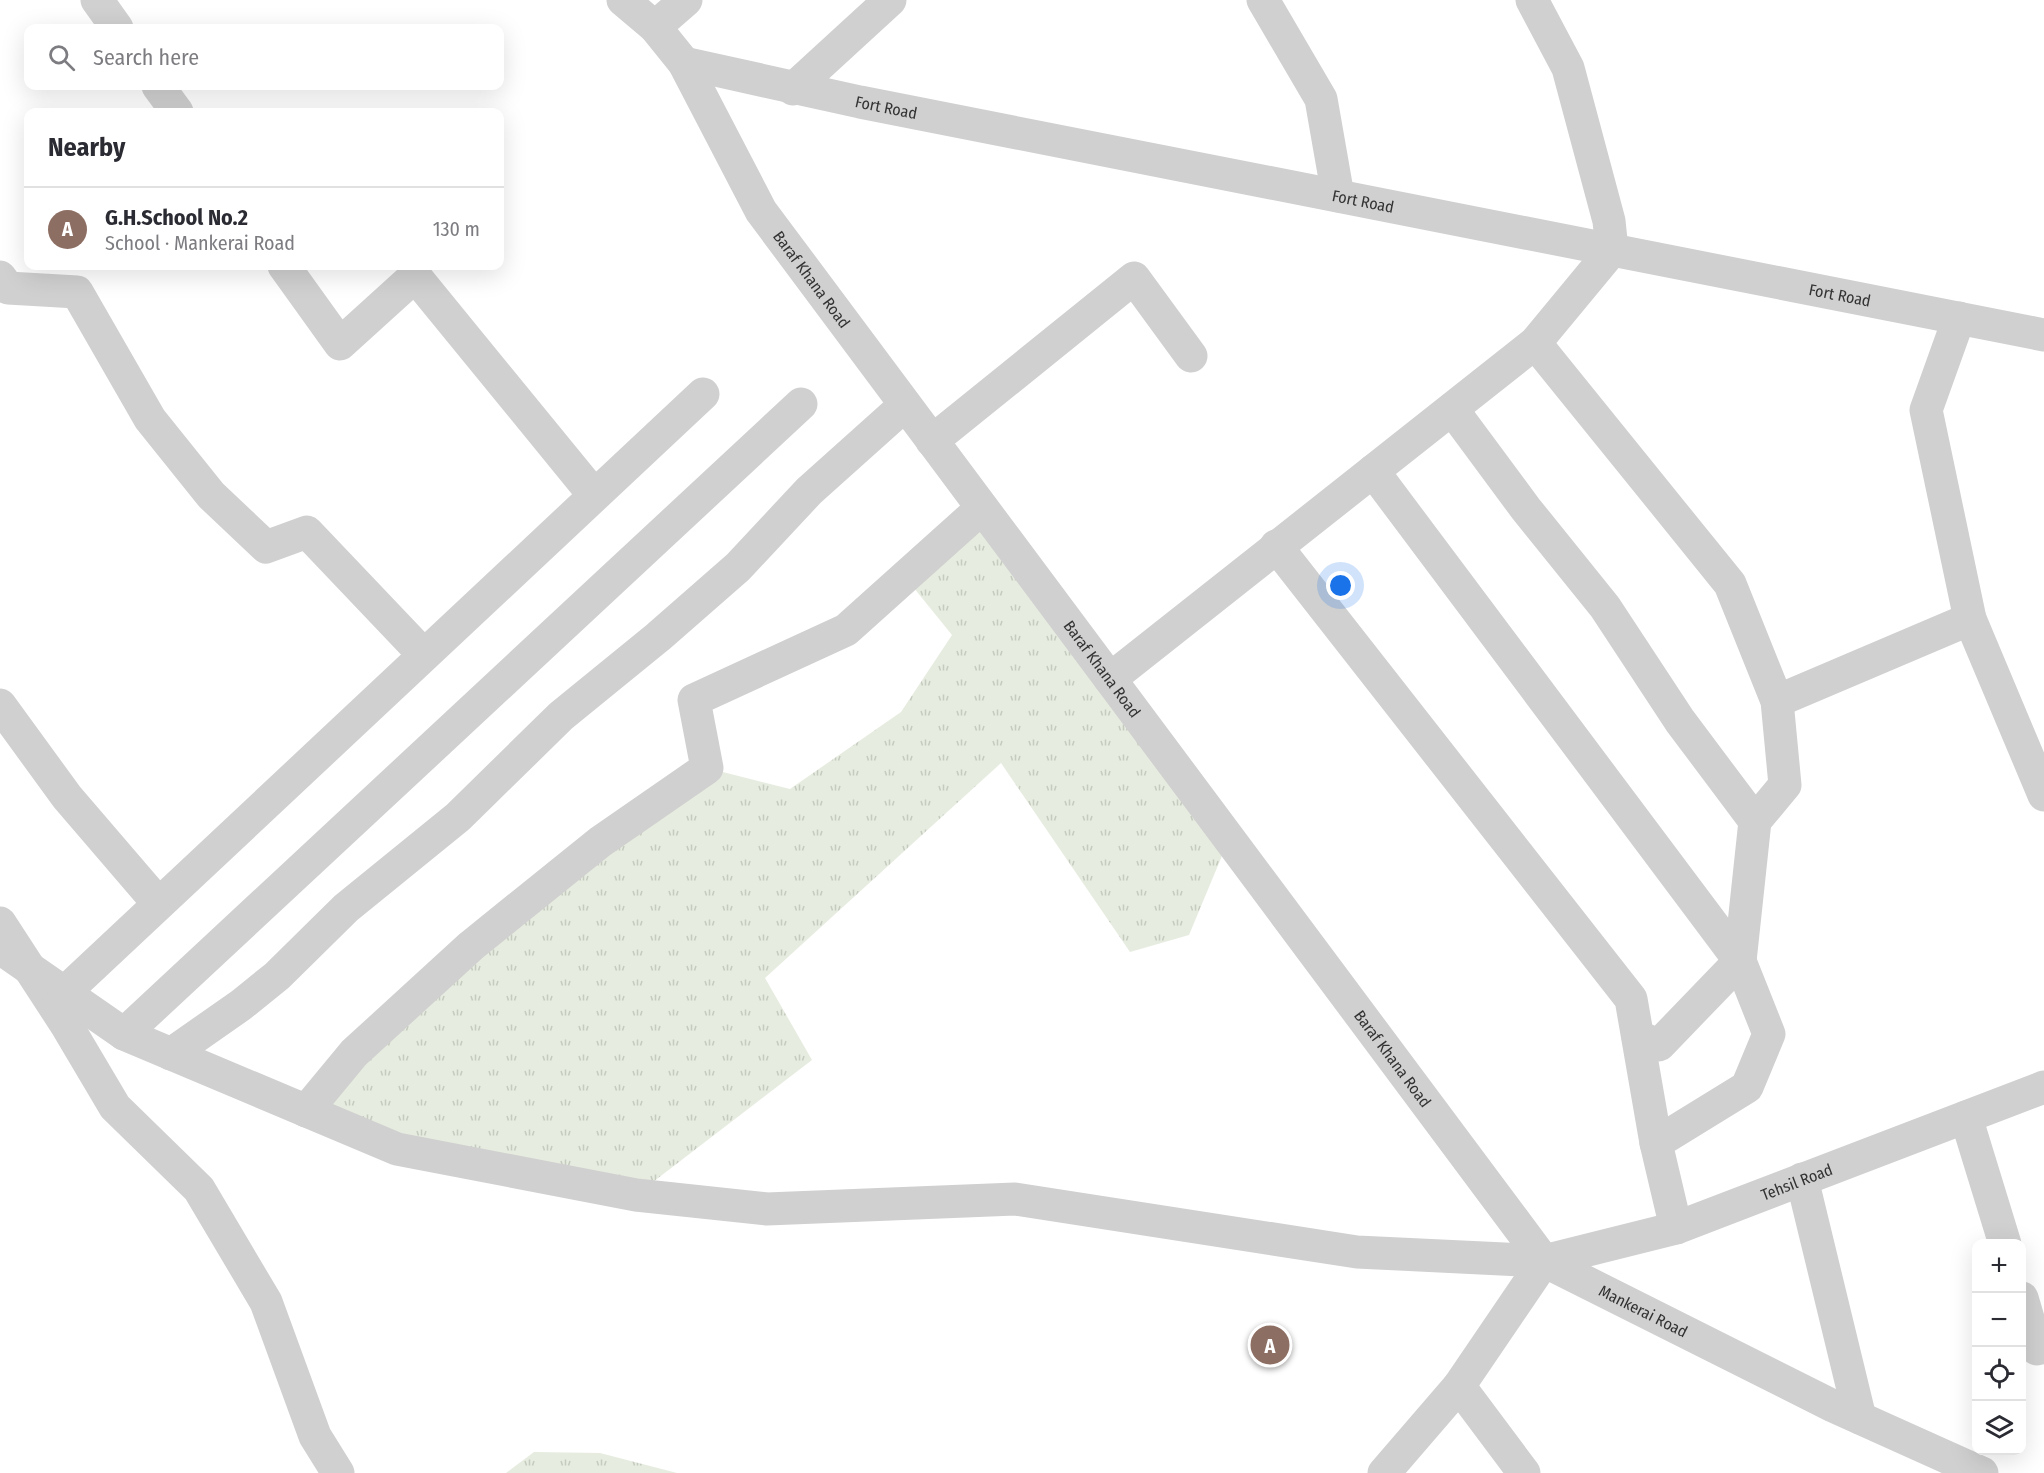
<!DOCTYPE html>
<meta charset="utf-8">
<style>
:root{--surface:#fff;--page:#f2f2f3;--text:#2b2b33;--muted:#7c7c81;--line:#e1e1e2;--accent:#e63946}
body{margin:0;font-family:"Fira Sans Condensed",sans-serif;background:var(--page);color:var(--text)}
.controls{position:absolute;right:18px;bottom:18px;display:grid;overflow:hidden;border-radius:12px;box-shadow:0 6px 24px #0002}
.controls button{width:54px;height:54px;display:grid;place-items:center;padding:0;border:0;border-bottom:2px solid var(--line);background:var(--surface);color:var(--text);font:30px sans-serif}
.you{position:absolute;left:1341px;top:586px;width:21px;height:21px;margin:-15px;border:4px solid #fff;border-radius:50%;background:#1a73e8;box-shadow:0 0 0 9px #1a73e833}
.badge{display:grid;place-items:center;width:39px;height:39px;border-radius:50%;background:var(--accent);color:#fff;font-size:20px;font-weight:700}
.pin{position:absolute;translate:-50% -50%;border:3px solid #fff;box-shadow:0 2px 6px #0006}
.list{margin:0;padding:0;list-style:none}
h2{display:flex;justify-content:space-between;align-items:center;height:78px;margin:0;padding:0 24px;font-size:26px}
h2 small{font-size:20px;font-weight:400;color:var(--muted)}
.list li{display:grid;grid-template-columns:39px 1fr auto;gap:18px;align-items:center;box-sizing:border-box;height:84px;padding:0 24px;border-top:2px solid var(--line)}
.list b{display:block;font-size:22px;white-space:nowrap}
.list p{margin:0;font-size:20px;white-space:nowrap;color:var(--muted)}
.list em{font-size:20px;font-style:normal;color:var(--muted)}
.icon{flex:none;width:33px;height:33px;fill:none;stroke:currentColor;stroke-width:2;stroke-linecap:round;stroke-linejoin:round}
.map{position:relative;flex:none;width:2044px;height:1473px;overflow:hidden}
.search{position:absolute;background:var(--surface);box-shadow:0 6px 24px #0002;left:24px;top:24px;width:480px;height:66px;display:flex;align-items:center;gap:15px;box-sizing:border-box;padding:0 21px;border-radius:12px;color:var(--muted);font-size:22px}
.panel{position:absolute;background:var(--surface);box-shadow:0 6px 24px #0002;left:24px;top:108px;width:480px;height:162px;border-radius:12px}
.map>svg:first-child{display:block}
</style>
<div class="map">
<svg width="2044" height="1473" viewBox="0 0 2044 1473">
<defs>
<pattern id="grass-tufts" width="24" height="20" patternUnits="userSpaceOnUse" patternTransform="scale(1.5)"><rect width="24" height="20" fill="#e6ecdf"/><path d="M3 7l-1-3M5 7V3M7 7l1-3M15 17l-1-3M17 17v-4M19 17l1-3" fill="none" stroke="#c6cbc0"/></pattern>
</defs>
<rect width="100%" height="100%" fill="#fff"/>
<path fill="url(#grass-tufts)" d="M982,508L1229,839L1189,935L1130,952L1001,763L765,978L812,1060L636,1195L306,1111L471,946L707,768L790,789L901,712L952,635L905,577Z
M534,1452L600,1453L677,1473H506Z"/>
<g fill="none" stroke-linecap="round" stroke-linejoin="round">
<g stroke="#d0d0d0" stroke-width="33">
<path d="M97,0L117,28"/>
<path id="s1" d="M623,0L655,27L684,63L761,211L1544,1261L1833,1406L1982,1473"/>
<path d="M1263,0L1321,99L1338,196"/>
<path d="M655,27L686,0"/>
<path id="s2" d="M684,63L860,102L2044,335"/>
<path d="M158,86L177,112"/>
<path d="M793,89L890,0"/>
<path d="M284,266L340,344L415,276L594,495"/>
<path d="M0,277L8,288L77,292L150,419L211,495L266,547L307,532L424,655"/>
<path d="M1959,318L1926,410L1970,619L2044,795"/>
<path d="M1452,409L1526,509L1605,607L1680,721L1755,821L1785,785L1777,701L1730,584L1535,343"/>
<path d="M932,441L1134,278L1191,356"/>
<path d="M1373,471L1740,961L1769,1034L1747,1087L1656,1143"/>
<path d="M1276,546L1631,999L1656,1143L1676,1228"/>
<path d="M1110,679L1535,343L1612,250L1609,221L1568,68L1532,0"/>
<path d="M1777,701L1970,619"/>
<path d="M0,705L67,797L158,903"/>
<path d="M0,923L67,1026L115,1107L199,1189L266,1302L315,1436L338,1473"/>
<path id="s3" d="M0,948L124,1034L397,1149L636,1195L767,1209L1015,1199L1357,1252L1544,1261L1676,1228L2044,1087"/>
<path d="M64,993L703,394"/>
<path d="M124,1034L801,404"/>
<path d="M1638,1037L1659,1045L1740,961L1755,821"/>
<path d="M171,1054L241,1005L277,976L346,908L458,817L561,716L658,637L738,567L809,491L905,405"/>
<path d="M306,1111L354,1053L471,946L600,842L707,768L694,700L846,630L982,508"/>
<path d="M1966,1117L2005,1244"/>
<path d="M1802,1179L1860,1418"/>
<path d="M2022,1298L2037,1349L2044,1347"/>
<path d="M1459,1386L1524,1473"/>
<path d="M1384,1473L1459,1386L1544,1261"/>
</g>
</g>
<g text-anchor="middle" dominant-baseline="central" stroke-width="6" stroke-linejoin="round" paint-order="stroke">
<g font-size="16" fill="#333" stroke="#fff">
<text stroke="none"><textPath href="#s2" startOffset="207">Fort Road</textPath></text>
<text stroke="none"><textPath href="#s2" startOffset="693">Fort Road</textPath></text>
<text stroke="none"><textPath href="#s1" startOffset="340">Baraf Khana Road</textPath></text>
<text stroke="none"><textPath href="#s2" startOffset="1179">Fort Road</textPath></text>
<text stroke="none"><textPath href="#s1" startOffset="826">Baraf Khana Road</textPath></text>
<text stroke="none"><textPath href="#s1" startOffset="1312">Baraf Khana Road</textPath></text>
<text stroke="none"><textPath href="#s3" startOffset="1869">Tehsil Road</textPath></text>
<text stroke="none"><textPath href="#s1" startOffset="1676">Mankerai Road</textPath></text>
</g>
</g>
</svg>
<div class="controls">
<button>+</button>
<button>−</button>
<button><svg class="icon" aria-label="locate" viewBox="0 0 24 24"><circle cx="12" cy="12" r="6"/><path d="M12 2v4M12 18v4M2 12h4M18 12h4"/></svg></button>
<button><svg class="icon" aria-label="layers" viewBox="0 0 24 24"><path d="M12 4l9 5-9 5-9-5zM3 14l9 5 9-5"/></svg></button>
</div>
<div class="you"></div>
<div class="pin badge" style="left:1270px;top:1345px;background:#8d6e63">A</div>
<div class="search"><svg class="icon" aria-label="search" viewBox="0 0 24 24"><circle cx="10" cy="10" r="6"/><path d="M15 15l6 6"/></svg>Search here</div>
<section class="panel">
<h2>Nearby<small></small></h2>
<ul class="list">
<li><span class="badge" style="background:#8d6e63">A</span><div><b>G.H.School No.2</b><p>School · Mankerai Road</p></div><em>130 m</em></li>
</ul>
</section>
</div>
